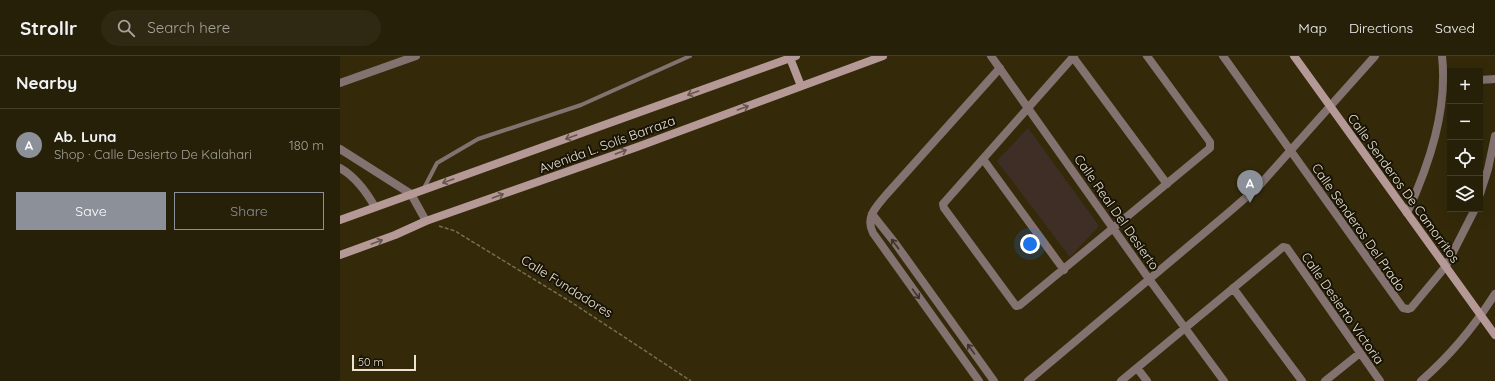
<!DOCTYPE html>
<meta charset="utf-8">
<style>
:root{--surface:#272008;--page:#2f2812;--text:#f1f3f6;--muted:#a4a39c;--line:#433e29;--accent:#8c9099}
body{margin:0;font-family:Quicksand,sans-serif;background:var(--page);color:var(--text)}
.controls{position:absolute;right:12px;top:12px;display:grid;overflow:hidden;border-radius:0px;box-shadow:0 4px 16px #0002}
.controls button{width:36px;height:36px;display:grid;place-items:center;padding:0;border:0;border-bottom:1px solid var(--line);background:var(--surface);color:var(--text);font:20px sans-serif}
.scale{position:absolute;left:12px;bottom:10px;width:64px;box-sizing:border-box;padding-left:4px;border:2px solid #eae4d2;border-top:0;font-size:11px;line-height:14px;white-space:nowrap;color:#eae4d2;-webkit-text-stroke:3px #181306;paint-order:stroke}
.you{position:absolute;left:690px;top:188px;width:14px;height:14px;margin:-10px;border:3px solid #fff;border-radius:50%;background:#1a73e8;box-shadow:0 0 0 6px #1a73e833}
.badge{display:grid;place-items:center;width:26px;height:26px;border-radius:50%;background:var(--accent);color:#fff;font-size:13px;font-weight:700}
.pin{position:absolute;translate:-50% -33px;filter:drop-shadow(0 1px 2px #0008)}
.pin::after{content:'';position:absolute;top:21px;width:14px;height:12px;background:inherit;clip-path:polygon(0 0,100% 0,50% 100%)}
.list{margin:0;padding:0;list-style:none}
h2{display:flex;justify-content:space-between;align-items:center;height:52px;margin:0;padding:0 16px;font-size:17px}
h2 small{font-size:13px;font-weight:400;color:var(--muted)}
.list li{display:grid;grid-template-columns:26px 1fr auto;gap:12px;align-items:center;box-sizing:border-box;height:72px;padding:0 16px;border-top:1px solid var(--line)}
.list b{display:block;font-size:15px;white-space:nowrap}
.list p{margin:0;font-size:13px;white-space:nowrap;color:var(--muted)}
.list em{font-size:13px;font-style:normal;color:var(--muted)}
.actions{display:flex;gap:8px;padding:12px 16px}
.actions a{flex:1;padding:9px 0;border:1px solid var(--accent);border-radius:0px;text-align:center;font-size:14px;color:var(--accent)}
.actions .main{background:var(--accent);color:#fff}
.icon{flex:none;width:22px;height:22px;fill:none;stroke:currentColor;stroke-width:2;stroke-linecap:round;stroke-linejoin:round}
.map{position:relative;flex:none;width:1155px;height:325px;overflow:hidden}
header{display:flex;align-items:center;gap:24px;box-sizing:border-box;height:56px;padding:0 20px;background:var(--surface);border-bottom:1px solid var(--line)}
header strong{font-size:19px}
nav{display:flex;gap:22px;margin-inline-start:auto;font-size:14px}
.search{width:280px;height:36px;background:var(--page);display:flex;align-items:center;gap:10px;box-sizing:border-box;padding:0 14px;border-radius:22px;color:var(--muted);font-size:15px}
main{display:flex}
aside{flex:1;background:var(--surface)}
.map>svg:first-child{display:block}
</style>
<header>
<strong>Strollr</strong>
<div class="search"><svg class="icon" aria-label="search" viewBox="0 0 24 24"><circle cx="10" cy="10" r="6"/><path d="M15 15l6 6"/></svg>Search here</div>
<nav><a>Map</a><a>Directions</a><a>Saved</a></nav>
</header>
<main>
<aside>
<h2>Nearby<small></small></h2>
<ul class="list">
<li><span class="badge">A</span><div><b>Ab. Luna</b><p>Shop · Calle Desierto De Kalahari</p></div><em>180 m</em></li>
</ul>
<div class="actions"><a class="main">Save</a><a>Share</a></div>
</aside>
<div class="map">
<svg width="1155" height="325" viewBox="0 0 1155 325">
<rect width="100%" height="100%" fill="#342a0a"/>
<path fill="#3f2e25" d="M688,72L759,170L730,201L657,105Z"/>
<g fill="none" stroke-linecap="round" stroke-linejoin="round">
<path stroke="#766e53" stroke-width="1.5" stroke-dasharray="4 2" stroke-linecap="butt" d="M99,170L115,175L231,246L351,325"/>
<path stroke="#837270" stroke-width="4" d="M83,134L97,107L138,83L241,49L350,0"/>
<path stroke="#837270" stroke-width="8" d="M651,0L809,223L884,325
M734,0L603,148L604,152L676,250L680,249L870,92V86L807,0
M883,0L1063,252L1068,253L1071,252L1106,210L1135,153
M733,1L827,128
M1140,24L1155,23
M0,27L76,0
M0,93L71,138L86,165
M643,103L724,214
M0,112C16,121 26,135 35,151
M1140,138L1148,113L1155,80
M1067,157C1089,109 1108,54 1102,0
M532,158L555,187L654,325
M893,232L962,325
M797,312L807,325
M639,325L533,177C525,161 536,151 546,139L660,12
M688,325L888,157L918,131L1035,0
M781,325L943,191L947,192L1040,325
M985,325L1020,297
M1081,325C1110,300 1134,271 1155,238"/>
<path stroke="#b59997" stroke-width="8" d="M954,0L1155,279
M450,2L461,30
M0,164L456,0
M0,199L55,179L86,165L297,91L543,0"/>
</g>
<defs><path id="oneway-shaft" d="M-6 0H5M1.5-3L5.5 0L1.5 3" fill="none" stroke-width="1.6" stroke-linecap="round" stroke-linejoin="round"/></defs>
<g stroke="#66564e">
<use href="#oneway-shaft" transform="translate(353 37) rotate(160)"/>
<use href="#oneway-shaft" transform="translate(403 52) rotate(-20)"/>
<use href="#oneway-shaft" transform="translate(231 81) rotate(160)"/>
<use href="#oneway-shaft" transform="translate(281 96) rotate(-20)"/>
<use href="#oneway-shaft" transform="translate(108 125) rotate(160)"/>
<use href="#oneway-shaft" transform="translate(158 140) rotate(-20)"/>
<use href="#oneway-shaft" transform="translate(37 186) rotate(-20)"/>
</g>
<g stroke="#3d342b">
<use href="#oneway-shaft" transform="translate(555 188) rotate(-127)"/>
<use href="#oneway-shaft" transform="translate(576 238) rotate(54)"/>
<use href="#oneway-shaft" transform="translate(631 293) rotate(-126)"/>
</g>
<g text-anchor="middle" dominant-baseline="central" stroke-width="4" stroke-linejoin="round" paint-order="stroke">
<g font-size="13" fill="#eae4d2" stroke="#181306">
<text transform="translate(267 88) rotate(-20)">Avenida L. Solís Barraza</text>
<text transform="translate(1064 132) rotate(54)">Calle Senderos De Camorritos</text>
<text transform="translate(777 156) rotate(55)">Calle Real Del Desierto</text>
<text transform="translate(1019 171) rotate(55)">Calle Senderos Del Prado</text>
<text transform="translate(227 230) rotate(32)">Calle Fundadores</text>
<text transform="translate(1003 252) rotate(55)">Calle Desierto Victoria</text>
</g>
</g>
</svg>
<div class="controls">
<button>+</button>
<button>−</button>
<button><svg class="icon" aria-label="locate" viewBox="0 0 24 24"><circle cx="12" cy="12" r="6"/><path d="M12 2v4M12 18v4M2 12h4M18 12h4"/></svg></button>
<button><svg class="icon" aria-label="layers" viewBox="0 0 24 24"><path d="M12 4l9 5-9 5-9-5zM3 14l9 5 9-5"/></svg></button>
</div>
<div class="scale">50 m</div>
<div class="you"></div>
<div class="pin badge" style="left:910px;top:147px">A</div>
</div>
</main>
